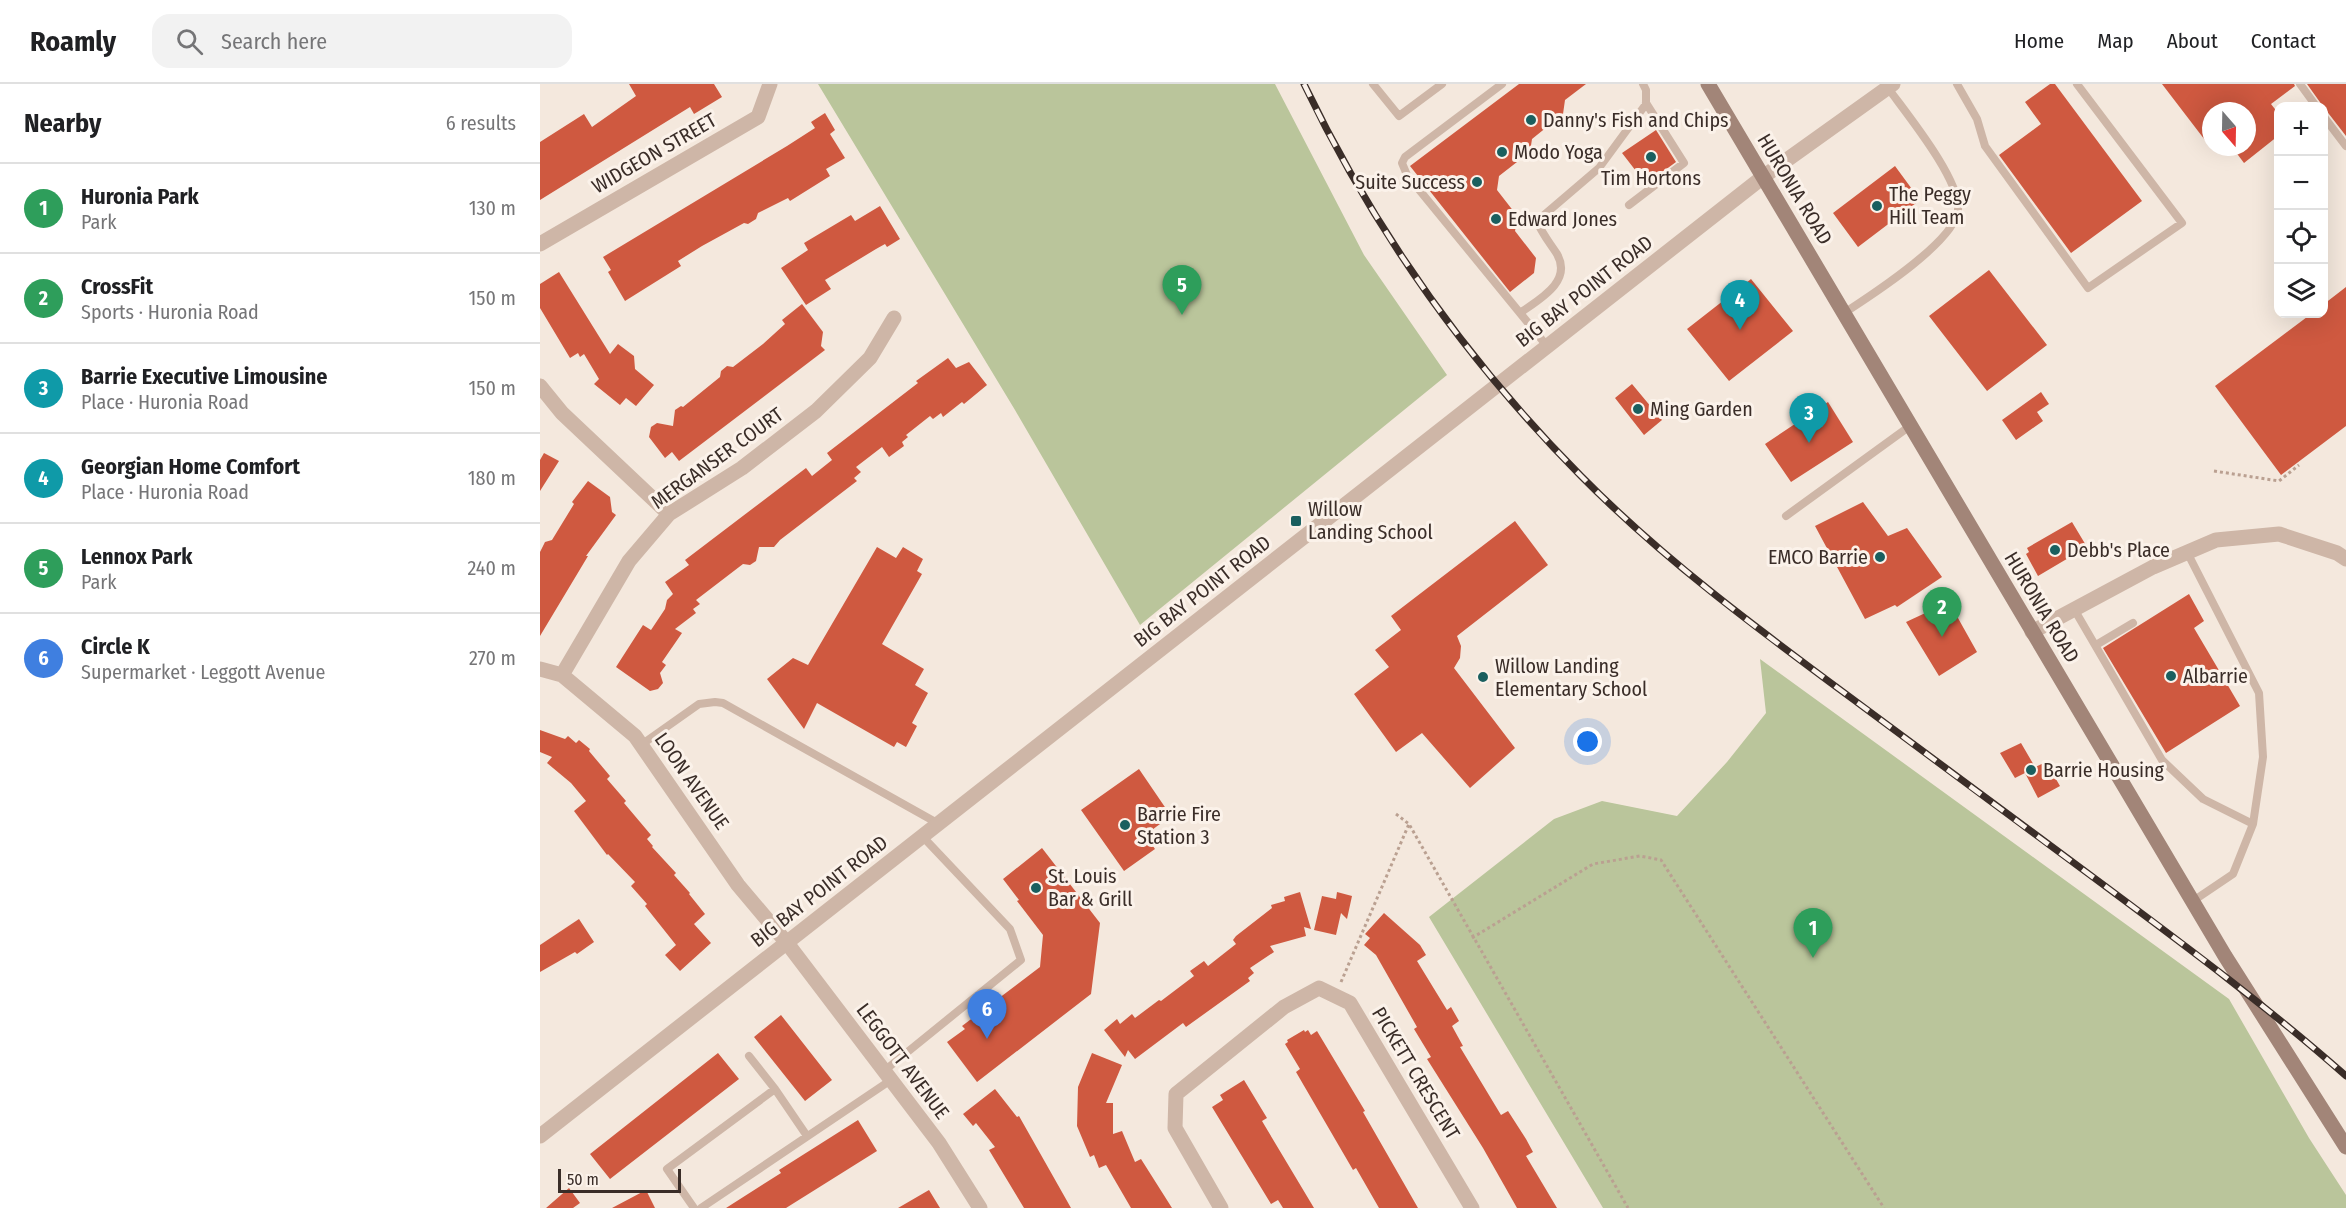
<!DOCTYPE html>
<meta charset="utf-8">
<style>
:root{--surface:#fff;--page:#f2f2f2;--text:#202124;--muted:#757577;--line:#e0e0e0;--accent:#1a5f5f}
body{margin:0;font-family:"Fira Sans Condensed",sans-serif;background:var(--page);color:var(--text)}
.controls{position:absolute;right:18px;top:18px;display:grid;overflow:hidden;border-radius:12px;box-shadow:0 6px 24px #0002}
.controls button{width:54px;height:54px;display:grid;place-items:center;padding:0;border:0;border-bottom:2px solid var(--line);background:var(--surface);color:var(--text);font:30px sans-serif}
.compass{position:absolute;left:1662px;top:18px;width:54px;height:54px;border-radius:50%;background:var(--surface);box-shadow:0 6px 24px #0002;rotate:160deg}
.scale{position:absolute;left:18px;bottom:15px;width:123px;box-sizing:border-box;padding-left:6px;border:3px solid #3a2d28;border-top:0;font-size:16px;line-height:21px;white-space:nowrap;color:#3a2d28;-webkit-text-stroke:4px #fbf2ea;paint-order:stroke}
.you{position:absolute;left:1048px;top:658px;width:21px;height:21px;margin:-15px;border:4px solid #fff;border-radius:50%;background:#1a73e8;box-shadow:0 0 0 9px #1a73e833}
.badge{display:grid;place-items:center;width:39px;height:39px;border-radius:50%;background:var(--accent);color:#fff;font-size:20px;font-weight:700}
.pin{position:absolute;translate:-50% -50px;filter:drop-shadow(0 2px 3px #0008)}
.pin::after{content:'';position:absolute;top:32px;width:21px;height:18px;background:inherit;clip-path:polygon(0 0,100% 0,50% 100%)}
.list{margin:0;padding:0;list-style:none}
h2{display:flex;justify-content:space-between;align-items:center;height:78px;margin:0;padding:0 24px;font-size:26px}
h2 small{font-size:20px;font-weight:400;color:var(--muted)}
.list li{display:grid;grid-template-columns:39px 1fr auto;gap:18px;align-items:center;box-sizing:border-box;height:90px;padding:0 24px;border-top:2px solid var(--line)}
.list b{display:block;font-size:22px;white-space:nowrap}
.list p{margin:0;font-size:20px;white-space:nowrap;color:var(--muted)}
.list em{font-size:20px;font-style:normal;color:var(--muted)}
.icon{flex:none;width:33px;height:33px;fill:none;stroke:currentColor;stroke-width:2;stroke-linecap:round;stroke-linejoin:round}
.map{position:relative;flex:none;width:1806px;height:1124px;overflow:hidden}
header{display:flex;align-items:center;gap:36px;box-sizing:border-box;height:84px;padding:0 30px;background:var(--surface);border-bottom:2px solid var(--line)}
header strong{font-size:28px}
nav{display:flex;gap:33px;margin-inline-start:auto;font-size:21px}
.search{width:420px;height:54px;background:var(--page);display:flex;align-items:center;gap:15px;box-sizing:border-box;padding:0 21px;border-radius:18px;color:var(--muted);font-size:22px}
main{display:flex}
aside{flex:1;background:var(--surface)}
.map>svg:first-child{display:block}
</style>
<header>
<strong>Roamly</strong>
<div class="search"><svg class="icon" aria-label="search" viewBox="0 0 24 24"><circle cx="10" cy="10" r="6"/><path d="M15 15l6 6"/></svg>Search here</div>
<nav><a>Home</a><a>Map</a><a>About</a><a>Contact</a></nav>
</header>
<main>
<aside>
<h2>Nearby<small>6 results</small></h2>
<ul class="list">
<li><span class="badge" style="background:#2e9e5b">1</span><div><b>Huronia Park</b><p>Park</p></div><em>130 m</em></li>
<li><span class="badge" style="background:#2e9e5b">2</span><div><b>CrossFit</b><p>Sports · Huronia Road</p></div><em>150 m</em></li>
<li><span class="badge" style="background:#0f9aa8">3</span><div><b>Barrie Executive Limousine</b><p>Place · Huronia Road</p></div><em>150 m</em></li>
<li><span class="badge" style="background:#0f9aa8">4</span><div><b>Georgian Home Comfort</b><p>Place · Huronia Road</p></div><em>180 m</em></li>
<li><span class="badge" style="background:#2e9e5b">5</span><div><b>Lennox Park</b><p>Park</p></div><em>240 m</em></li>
<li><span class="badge" style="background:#3f7fe0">6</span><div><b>Circle K</b><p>Supermarket · Leggott Avenue</p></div><em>270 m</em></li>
</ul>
</aside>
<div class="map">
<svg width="1806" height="1124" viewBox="0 0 1806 1124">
<rect width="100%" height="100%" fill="#f4e8dd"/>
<path fill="#bac59b" d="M278,0H735L824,171L907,291L600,541L475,326Z
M1220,575L1689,915L1769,1054L1806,1111V1124H1063L889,833L1014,735L1062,717L1137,732L1187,678L1226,629Z"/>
<path fill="#cf5940" d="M89,0H174L182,13L154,30L150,23L0,116V58L44,30L52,43L96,12Z
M979,0H1046L1025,16L1023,30L992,55L990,68L959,92L957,106L978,133L975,147L996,174L994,189L970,208L870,82Z
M1510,0H1515L1602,117L1531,169L1459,71L1501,40L1485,18Z
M1622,0H1754L1755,2L1731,20L1738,29V52L1704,79L1692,63H1707V27H1671V64Z
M1767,0H1806V52L1782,21Z
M285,29L295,46L290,50L305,74L286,85L290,92L250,117L248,114L218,129L216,135L208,140L204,139L162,162L138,177L141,182L85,217L68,188L71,186L63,173L247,62L275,44L271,38Z
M1116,46L1136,78L1106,100L1082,69Z
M1355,82L1380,116L1318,163L1293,129Z
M340,122L360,155L347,163L345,160L336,165L285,196L291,205L266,221L241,184L268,166L264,159L311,131L315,137Z
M1449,186L1507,261L1447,307L1389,232Z
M19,188L70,270L78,260L94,272L95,285L114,301L96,322L86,314L80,321L54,300L59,295L44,270L40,273L38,269L30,274L0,224V200Z
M1211,195L1253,247L1189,297L1147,245Z
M1806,203V342L1741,391L1675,302L1771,230H1784V220Z
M262,220L283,248L281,262L285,266L139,377L132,368L125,374L109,353L111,343L117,339L133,342L135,326L141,322L143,323L180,293L181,287L187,282L193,283L223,260L245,240L242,236Z
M408,274L416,284L429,278L447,301L424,320L422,318L403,333L401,329L393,335L390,332L366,351L368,353L362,358L364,362L349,373L342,363L316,383L321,388L314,394L317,397L240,456L234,463H219L216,477L210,481L203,480L156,516L160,520L153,525L156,529L135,545L142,549L122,578L126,581L120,589L123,599L118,605L110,607L76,583L103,541L111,546L125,525L127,516L133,510L125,498L149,481L145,476L266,384L272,392L292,376L287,369L378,299L376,297Z
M1092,300L1122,336L1104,351L1075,314Z
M1501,308L1509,320L1497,328L1503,337L1476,356L1462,336Z
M1288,318L1313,358L1251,398L1225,360Z
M4,369L19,377L0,407V376Z
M48,397L70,413L72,428L76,431L46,472H48L0,552V468L5,458L12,456L34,420L32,418Z
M1323,418L1348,452L1367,444L1402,493L1357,523L1355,521L1325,535L1275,442Z
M975,437L1008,481L917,552L921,562L920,574L914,584L975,664L930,704L882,649L856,668L814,610L849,583L835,566L861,546L851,532Z
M1532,438L1547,463L1498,492L1486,470L1489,468L1487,464Z
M337,463L356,474L363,463L383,475L377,487L382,490L342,560L384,585L375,601L388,609L372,639L377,642L366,663L357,658L354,663L277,619L264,645L227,595L253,574L268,581Z
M1649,510L1664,537L1654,544L1700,622L1626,669L1563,564Z
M1409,518L1437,568L1399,592L1366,538Z
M0,646L25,655L28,652L36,659L39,656L50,665L49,667L70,692L67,695L86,717L84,719L111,751L107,755L113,762L112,763L136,789L134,791L150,809L149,810L165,830L154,840L171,859L140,887L125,871L136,861L105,822L107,820L91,802L95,798L68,770L67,771L34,727L46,717L31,699L7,679L12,673L0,668Z
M1481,659L1495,683L1491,685L1506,678L1520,702L1498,714L1485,689L1475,694L1460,669Z
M599,685L631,732L605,751L615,765L584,787L541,726Z
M502,764L560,839L551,910L437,998L407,958L425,945L422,942L500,883L503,851L477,817L479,816L463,795Z
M760,808L771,845L764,843L766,852L730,862L734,868L710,884L714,889L708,894L710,897L646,943L643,939L595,975L588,966L585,973L564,946L577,935L580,940L592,930L595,934L619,916L621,917L654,892L650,887L664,877L668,882L696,860L693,856L696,852L732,824L731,821L745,817L744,813Z
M797,808L812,812L807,835L801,829L796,851L774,846L782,812L796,815Z
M844,829L880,861L886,871L877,877L907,926L911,923L919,937L912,942L923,962L920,963L961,1031L968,1027L986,1055L993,1068L986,1072L1017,1124H977L943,1064L887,975L891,973L874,945L877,943L836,871L824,861L830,854L825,850Z
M39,835L54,858L37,870L35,868L0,888V861Z
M241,931L292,996L265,1017L214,953Z
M764,946L765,948L768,946L771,951L777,947L825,1027L823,1028L878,1124H839L816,1084L813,1086L756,988L760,985L745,960L748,958L747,956Z
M178,969L199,995L70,1095L50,1070Z
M552,969L582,981L566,1019H573V1050L582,1047L595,1078L601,1075L632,1124H591L566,1081L559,1084L554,1071L550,1073L537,1042L538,1003Z
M704,996L727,1034L722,1037L774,1124H743L738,1116L731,1120L672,1023L683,1016L680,1011Z
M455,1005L477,1033L479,1032L531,1124H484L449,1066L455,1063L436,1039L433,1042L423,1030Z
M318,1036L337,1067L246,1124H186L241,1089L239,1086Z
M29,1104L40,1119L33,1124H6Z
M106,1106L115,1124H72Z
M389,1106L400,1124H358Z"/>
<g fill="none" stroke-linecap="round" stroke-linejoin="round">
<path stroke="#baa091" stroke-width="3" stroke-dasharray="3 3" stroke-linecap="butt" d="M1674,387L1739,397L1759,381
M856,730L869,740L1088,1124
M932,854L1053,780L1100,772L1121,776L1344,1124
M801,898L869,740"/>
<path stroke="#ceb6a7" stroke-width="8" d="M833,0L859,32L902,0
M962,0L865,73L862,79L867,91L1007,262
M1417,0L1437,35L1445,62L1548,204L1642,139L1537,0
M1760,0L1776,22
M1784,33L1806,62
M1089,121L1144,79L1106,19
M980,229C998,216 1033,198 1017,170C1010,159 1002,150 997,137L1059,84L1106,20V6L1103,0
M1304,229C1330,212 1415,158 1418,126C1421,96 1366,29 1348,4
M1246,432L1370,342
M1647,468L1719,609L1723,673L1713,740L1693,790L1653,817
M1534,525L1622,676L1663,715L1713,740
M1556,561L1593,539
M101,661L159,620L175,618L183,619L399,740
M209,972L235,1005
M344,987L481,876L470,845L383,753
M154,1124L127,1085L235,1005L267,1052
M161,1124L351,996"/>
<path stroke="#ceb6a7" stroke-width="15" d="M0,160L218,33L230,0
M0,302L22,329L129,430
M1492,548L1613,483L1676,456L1739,450L1797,469L1806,475
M0,585L22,591L95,652L198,801L247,859L399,1059L440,1124
M22,591L89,477L129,430L202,384L276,327L330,274L354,234
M681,1124L635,1044L636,1010L744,923L779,904L810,919L932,1124"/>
<path stroke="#ceb6a7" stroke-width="15" d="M0,1052L1223,93L1353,0"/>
<path stroke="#a28578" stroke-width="15" d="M1168,0L1685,872L1806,1063"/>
<defs>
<path id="rail" d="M764,0C834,146 927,277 1041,392C1125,477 1222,548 1318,619C1400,680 1482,741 1565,802C1647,863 1729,924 1806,992"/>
</defs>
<use href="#rail" stroke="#3a2d28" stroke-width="7"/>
<use href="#rail" stroke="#fbf2ea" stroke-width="4.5" stroke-dasharray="14" stroke-linecap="butt"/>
</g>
<g fill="#1a5f5f" stroke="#fbf2ea" stroke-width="2">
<circle cx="991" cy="36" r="6"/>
<circle cx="962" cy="68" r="6"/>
<circle cx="1111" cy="73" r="6"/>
<circle cx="937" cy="98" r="6"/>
<circle cx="1337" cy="122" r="6"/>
<circle cx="956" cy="135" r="6"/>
<circle cx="1098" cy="325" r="6"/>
<rect x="750" y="431" width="12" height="12" rx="3"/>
<circle cx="1515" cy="466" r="6"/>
<circle cx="1340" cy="473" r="6"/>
<circle cx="1631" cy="592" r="6"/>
<circle cx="943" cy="593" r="6"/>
<circle cx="1491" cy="686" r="6"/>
<circle cx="585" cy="741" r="6"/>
<circle cx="496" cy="804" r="6"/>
</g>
<g text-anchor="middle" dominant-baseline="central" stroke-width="6" stroke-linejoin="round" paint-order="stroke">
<g font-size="20" fill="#3a2d28" stroke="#fbf2ea" text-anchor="start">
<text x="1003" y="36">Danny's Fish and Chips</text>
<text x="974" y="68">Modo Yoga</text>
<text x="1111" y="94" text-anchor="middle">Tim Hortons</text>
<text x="925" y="98" text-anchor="end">Suite Success</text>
<text x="1349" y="110">The Peggy<tspan x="1349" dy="23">Hill Team</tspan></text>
<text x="968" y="135">Edward Jones</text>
<text x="1110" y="325">Ming Garden</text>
<text x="768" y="425">Willow<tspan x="768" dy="23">Landing School</tspan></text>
<text x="1527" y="466">Debb's Place</text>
<text x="1328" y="473" text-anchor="end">EMCO Barrie</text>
<text x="955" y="582">Willow Landing<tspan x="955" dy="23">Elementary School</tspan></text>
<text x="1643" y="592">Albarrie</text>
<text x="1503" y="686">Barrie Housing</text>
<text x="597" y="730">Barrie Fire<tspan x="597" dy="23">Station 3</tspan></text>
<text x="508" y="792">St. Louis<tspan x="508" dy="23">Bar &amp; Grill</tspan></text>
</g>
<g font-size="20" fill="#3a2d28" stroke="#fbf2ea">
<text transform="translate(114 69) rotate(-30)">WIDGEON STREET</text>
<text transform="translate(1255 105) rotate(59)">HURONIA ROAD</text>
<text transform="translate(1044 207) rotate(-38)">BIG BAY POINT ROAD</text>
<text transform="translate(177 374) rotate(-36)">MERGANSER COURT</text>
<text transform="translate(662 507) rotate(-38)">BIG BAY POINT ROAD</text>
<text transform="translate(1502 523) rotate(59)">HURONIA ROAD</text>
<text transform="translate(152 697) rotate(55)">LOON AVENUE</text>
<text transform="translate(279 807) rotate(-38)">BIG BAY POINT ROAD</text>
<text transform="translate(363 977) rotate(53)">LEGGOTT AVENUE</text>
<text transform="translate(876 989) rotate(59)">PICKETT CRESCENT</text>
</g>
</g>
</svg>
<div class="controls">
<button>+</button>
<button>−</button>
<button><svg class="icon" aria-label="locate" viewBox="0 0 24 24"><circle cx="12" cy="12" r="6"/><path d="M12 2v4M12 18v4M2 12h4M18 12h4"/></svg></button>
<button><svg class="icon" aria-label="layers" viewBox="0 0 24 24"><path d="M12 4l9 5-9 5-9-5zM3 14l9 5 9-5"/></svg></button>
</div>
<svg class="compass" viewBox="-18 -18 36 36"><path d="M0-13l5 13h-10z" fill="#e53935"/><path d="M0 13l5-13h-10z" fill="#757577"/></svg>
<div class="scale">50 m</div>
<div class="you"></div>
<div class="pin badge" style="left:1273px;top:874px;background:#2e9e5b">1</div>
<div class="pin badge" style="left:1402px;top:553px;background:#2e9e5b">2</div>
<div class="pin badge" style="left:1269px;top:359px;background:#0f9aa8">3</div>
<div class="pin badge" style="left:1200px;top:246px;background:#0f9aa8">4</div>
<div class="pin badge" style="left:642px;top:231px;background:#2e9e5b">5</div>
<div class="pin badge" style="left:447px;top:955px;background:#3f7fe0">6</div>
</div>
</main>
